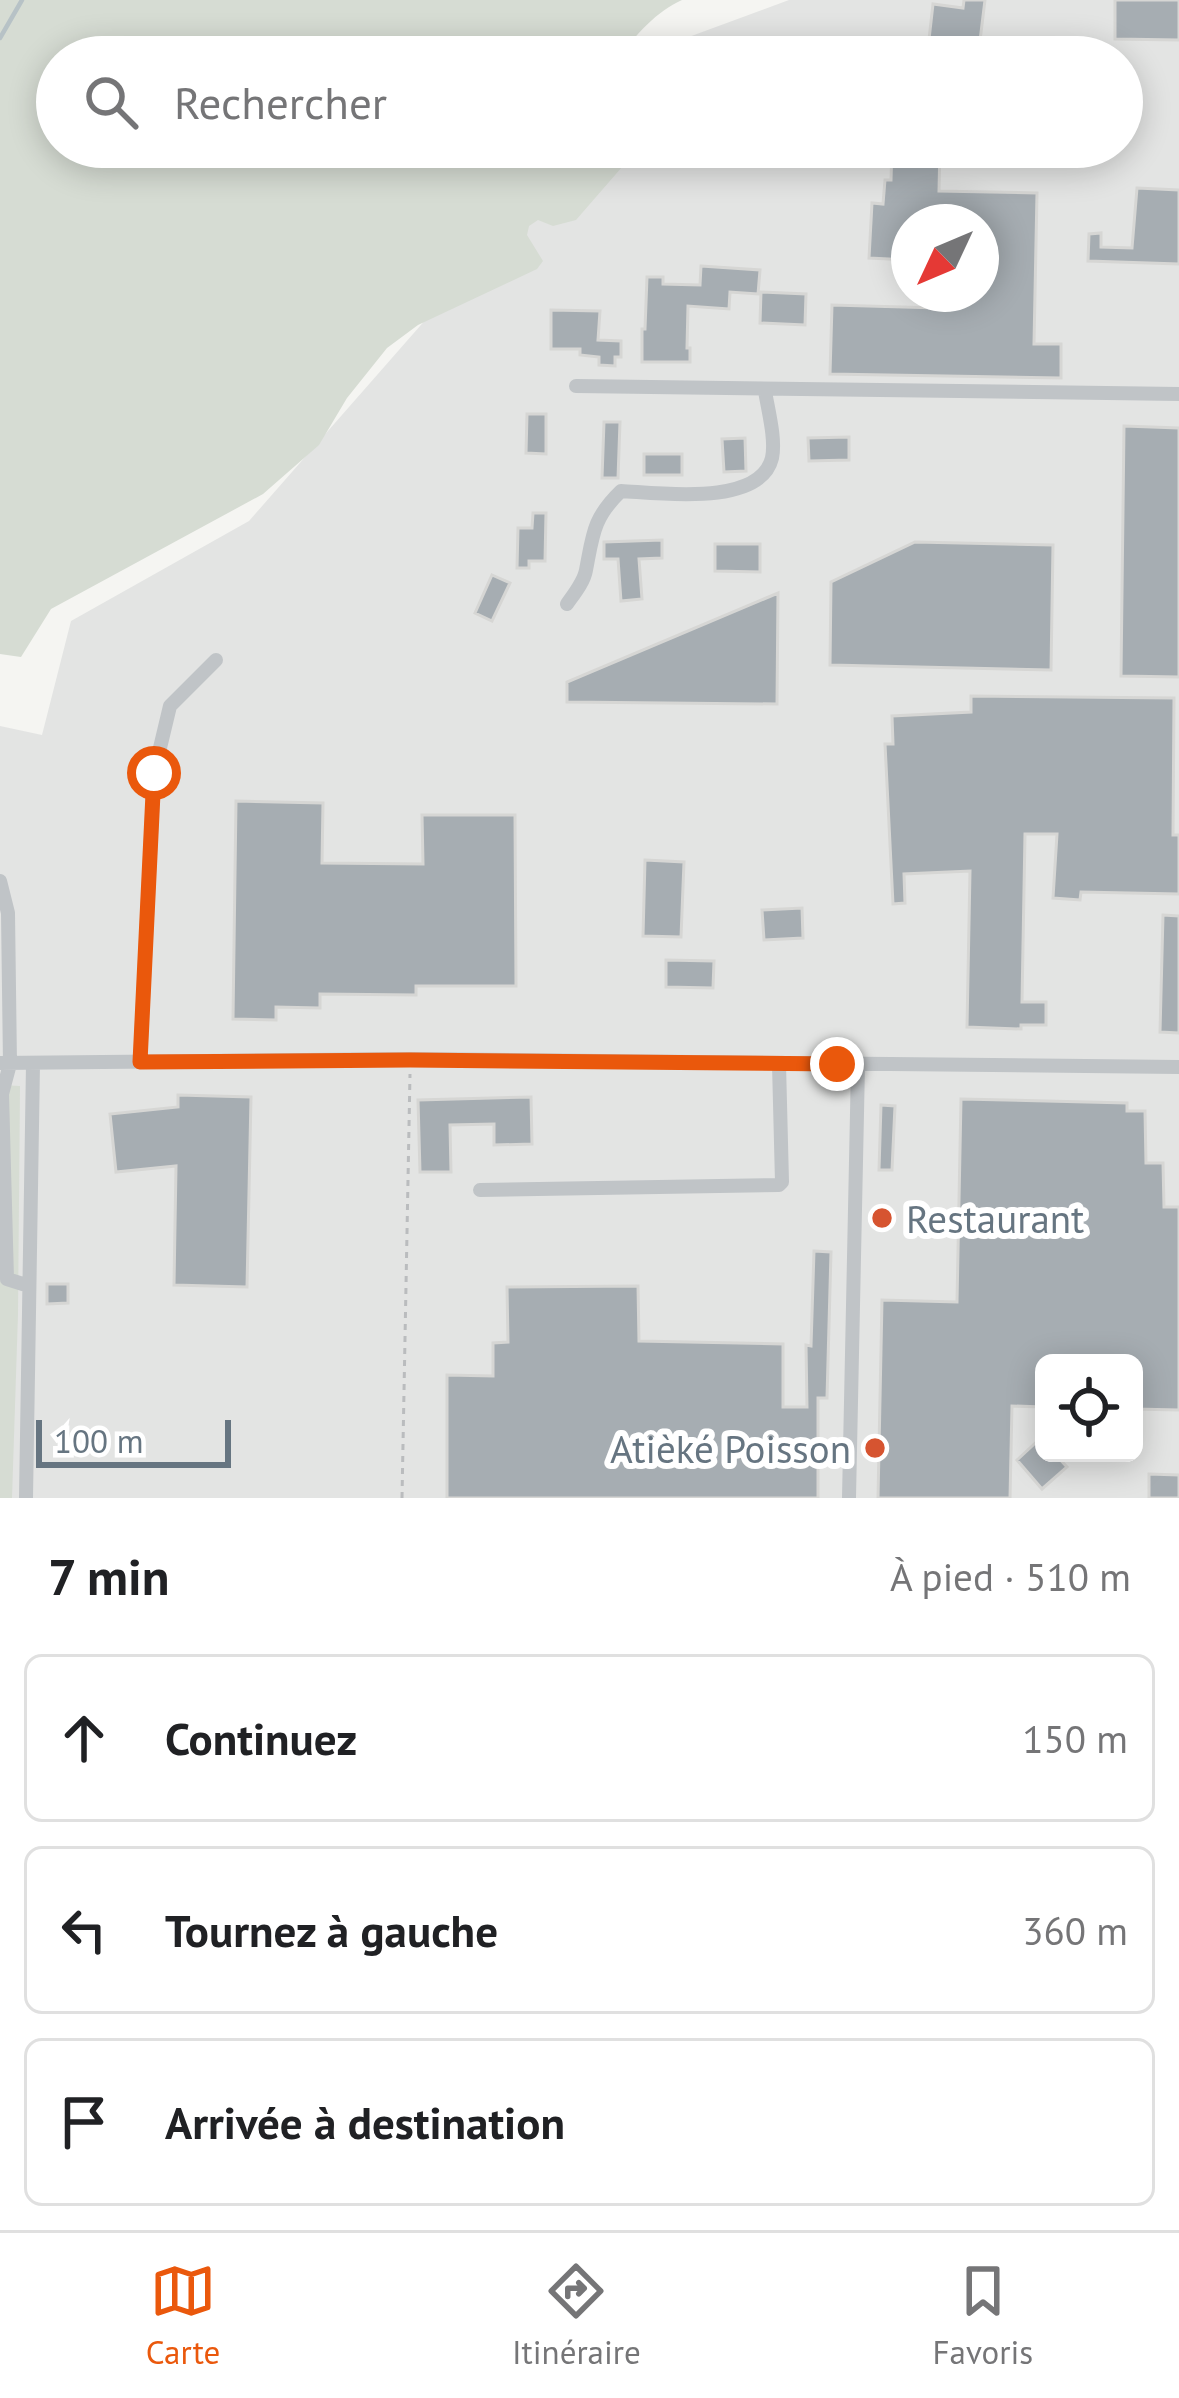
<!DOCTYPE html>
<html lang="fr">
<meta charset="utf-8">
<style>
:root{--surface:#fff;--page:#f6f6f6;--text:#202124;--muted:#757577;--line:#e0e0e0;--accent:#ea580c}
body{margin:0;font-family:"PT Sans",sans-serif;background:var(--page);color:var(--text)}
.controls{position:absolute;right:36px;bottom:36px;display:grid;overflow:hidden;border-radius:18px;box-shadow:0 6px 30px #0003}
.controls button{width:108px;height:108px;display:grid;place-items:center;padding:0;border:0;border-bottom:3px solid var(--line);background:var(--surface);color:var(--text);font:60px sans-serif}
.compass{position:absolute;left:891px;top:204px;width:108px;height:108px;border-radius:50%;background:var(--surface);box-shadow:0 6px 30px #0003;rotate:226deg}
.scale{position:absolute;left:36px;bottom:30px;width:195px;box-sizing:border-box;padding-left:12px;border:6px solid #667581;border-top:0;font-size:33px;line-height:42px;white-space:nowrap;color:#667581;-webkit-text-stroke:9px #fff;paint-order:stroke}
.stop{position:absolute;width:36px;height:36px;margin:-27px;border:9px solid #ea580c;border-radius:50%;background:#fff}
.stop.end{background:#ea580c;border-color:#fff;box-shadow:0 3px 12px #0008}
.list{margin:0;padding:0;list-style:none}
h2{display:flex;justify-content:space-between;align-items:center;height:156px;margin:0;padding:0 48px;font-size:51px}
h2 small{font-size:39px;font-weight:400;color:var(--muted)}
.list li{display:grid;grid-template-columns:78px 1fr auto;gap:36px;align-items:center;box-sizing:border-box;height:168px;margin:0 24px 24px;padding:0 24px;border:3px solid var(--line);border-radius:18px}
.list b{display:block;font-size:45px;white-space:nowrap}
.list em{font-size:39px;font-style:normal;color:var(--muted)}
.icon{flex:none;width:66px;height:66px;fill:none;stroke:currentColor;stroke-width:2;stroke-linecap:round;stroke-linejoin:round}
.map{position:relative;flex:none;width:1179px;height:1498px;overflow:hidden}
.search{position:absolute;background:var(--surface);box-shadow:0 6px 30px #0003;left:36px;right:36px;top:36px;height:132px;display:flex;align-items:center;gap:30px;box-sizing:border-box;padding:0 42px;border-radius:66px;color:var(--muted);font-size:45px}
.sheet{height:732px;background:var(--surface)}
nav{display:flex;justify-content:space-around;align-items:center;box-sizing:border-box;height:168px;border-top:3px solid var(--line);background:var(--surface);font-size:33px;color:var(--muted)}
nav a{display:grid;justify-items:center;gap:6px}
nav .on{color:var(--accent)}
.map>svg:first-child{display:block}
</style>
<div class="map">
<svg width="1179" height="1498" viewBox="0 0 1179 1498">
<rect width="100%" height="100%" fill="#f5f5f2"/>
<path fill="#e3e4e3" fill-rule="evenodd" d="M789,0H1179V1498H0V726L42,735L71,621L249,521L577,147H1122V57H656L667,45ZM909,222H981V294H909ZM1044,1363H1134V1453H1044Z"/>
<path fill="#d6dcd3" d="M0,0H682C657,11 635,35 620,57H57V147H627L629,159L576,220L553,226L538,220L529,226L527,235L543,261L537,269L418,325L387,348L347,398L319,445L263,494L51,609L21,657L0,654Z
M0,1085L20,1086L18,1314L12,1498H0Z"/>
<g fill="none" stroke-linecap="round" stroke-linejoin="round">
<path stroke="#b7c2c6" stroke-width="4.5" d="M0,38L22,0"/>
</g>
<path fill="#a6adb2" stroke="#d6d6d4" stroke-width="3" d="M964,0H985L978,57H927L933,4L963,8Z
M1115,0H1179V40L1115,39Z
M892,147H940L939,191L1037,193L1034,344H1061V378L830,374L832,305L938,308V294H981V222H909V260L869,258L872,203L883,204L885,180H891Z
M1137,188L1179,190V264L1088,261L1089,234L1101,233V247L1132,248Z
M701,266L760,270L758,294L730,292L729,309L688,306L687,348H690V362H642V329H645L647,277H663V284L700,285Z
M761,292L806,294L805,325L760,323Z
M551,310L600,311L598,340L621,341V357H615V366L599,365V357L580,355V349H551Z
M527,414H546V454L526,453Z
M604,422H620L618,478H602Z
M1124,426L1179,428V677L1121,676Z
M849,437V460L809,461L808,438Z
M745,438L746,471L724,472L722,439Z
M644,454H682V475H644Z
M533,513H546L545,561H529V568H517L518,528H532Z
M662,540V558L639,559L642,599L621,601L618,559H604V542Z
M915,542L1053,545L1051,670L830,665L831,582Z
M715,544H760V572L715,571Z
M492,575L510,583L492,621L475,613Z
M778,593L777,704L567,702V682Z
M971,696L1174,698L1173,835H1179V894L1081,892L1080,900L1053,898L1057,834H1025L1022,1002H1046V1025H1021V1029L967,1027L970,871L904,874L905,903L893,904L885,744H893L892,716L971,712Z
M236,801L323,803L322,863L423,864L422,815H515L516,986H416V995L320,994V1008L276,1007V1020L233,1019Z
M645,860L684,862L681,937L643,936Z
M802,908L803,938L764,940L762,910Z
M1163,915L1179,916V1033L1160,1032Z
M666,960L714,961L713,988L666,987Z
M178,1095L251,1097L247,1287L174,1285L176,1166L116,1172L110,1114L178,1107Z
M531,1097L532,1144L494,1145V1124L450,1125L451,1172H420L418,1100Z
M961,1099L1127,1103V1111H1145L1146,1163H1163L1164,1207H1179V1410L1134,1409V1363H1044V1407L1012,1406L1010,1498H878L882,1300L957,1302Z
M881,1105L895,1106L892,1170H879Z
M814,1251L831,1252L827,1398H818V1498H447V1375L493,1376V1343L508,1342L507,1287L638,1286L639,1341L783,1344V1407H807L806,1345L811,1346Z
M47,1284H68V1303L47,1304Z
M1044,1435V1453H1054L1067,1467L1042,1489L1017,1460Z
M1149,1474L1179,1475V1498H1149Z"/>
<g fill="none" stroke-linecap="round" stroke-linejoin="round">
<path stroke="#babcbe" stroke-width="3" stroke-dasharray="6 6" stroke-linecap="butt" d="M402,1498L410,1074"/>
<path stroke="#c0c4c7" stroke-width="14" d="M576,386L1179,394
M567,604C574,594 584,582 586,570C593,534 593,518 621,491C660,493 760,507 772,458C776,439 768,410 765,391
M0,881L8,913L10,1064L2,1094L7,1279L29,1286
M140,1062L154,773L170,706L216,660
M0,1063L410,1059L1179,1067
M480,1190L779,1185L782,1182L779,1064
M26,1498L33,1064
M849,1498L858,1065"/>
</g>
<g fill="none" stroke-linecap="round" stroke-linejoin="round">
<path stroke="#ea580c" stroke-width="15" d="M154,773L140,1062L410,1060L837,1064"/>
</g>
<g fill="#d65430" stroke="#fff" stroke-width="4.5">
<circle cx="882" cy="1218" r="12"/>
<circle cx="875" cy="1448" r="12"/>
</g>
<g text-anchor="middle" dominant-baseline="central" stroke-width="12" stroke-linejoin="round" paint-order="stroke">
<g font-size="39" fill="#667581" stroke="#fff" text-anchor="start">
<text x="906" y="1218">Restaurant</text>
<text x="851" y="1448" text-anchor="end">Atièké Poisson</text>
</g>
</g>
</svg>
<div class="controls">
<button><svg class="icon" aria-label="locate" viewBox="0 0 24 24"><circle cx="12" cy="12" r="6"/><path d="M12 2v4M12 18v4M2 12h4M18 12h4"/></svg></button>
</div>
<svg class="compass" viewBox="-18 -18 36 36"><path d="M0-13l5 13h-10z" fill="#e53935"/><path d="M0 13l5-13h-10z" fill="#757577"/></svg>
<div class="scale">100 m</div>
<div class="stop" style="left:154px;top:773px"></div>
<div class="stop end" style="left:837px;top:1064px"></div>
<div class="search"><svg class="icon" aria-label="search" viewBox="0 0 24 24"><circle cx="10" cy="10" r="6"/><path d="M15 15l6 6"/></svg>Rechercher</div>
</div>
<section class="sheet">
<h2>7 min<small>À pied · 510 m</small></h2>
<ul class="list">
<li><svg class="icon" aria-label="ahead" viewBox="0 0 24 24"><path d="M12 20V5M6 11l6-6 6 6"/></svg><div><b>Continuez</b></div><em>150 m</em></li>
<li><svg class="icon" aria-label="left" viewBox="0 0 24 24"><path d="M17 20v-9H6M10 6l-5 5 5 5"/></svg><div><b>Tournez à gauche</b></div><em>360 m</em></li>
<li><svg class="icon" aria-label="arrive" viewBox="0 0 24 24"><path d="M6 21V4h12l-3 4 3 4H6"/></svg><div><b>Arrivée à destination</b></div></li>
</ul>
</section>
<nav>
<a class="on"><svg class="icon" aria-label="map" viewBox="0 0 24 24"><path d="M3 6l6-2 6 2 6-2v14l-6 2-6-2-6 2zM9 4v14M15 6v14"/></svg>Carte</a>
<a><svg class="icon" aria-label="directions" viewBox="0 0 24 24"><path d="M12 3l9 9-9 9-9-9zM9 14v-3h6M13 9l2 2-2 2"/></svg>Itinéraire</a>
<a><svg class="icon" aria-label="saved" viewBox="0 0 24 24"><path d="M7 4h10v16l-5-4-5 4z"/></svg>Favoris</a>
</nav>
